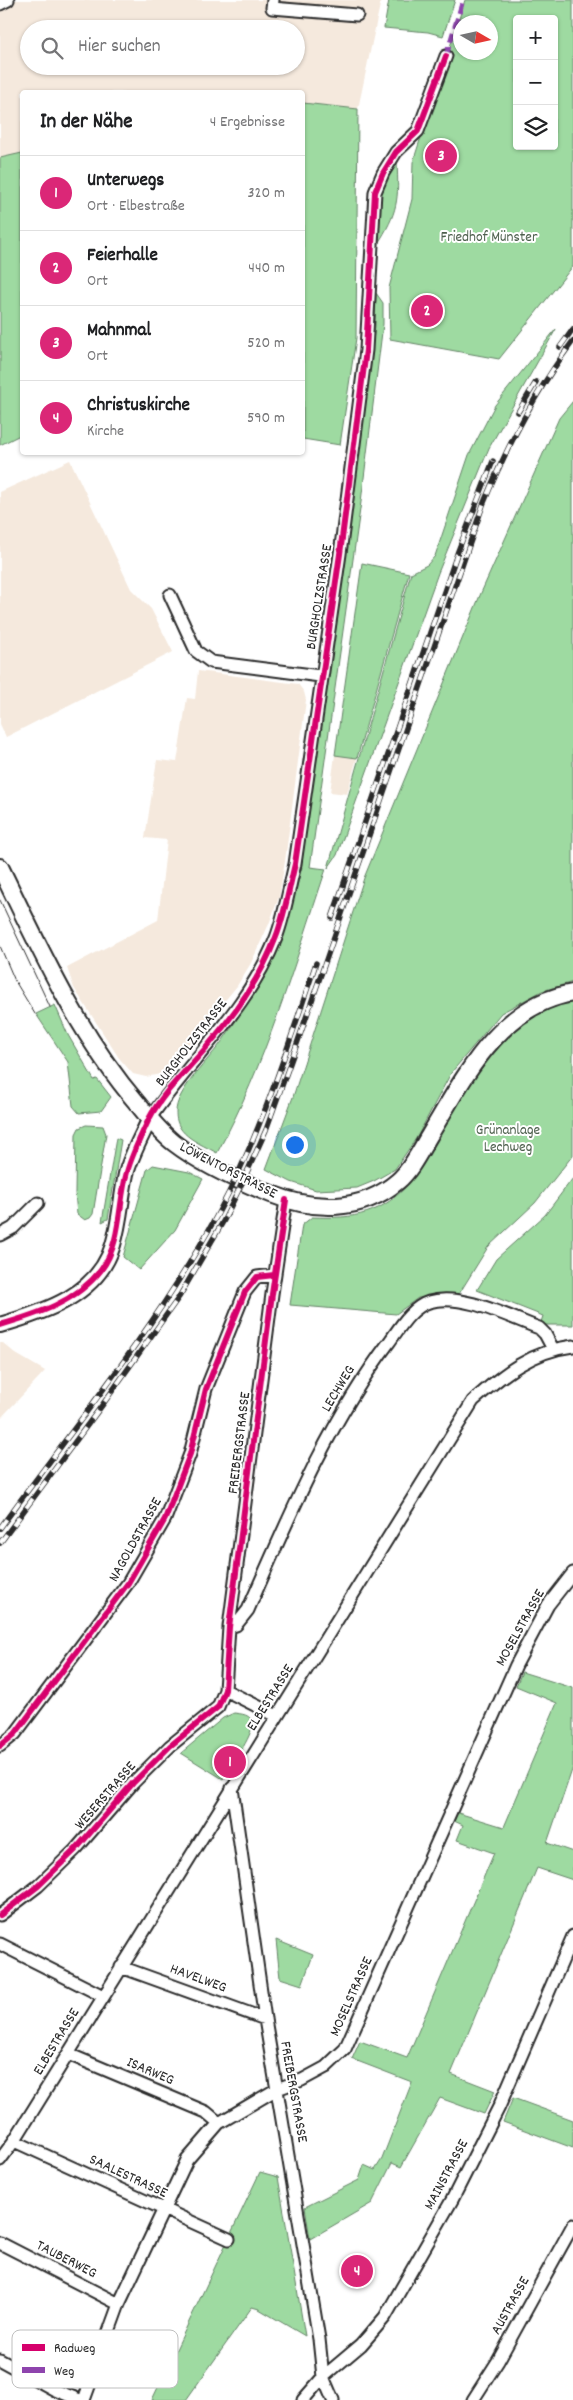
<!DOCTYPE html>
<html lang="de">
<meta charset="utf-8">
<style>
:root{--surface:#fff;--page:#f6f6f6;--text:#202124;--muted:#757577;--line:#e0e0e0;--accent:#db2777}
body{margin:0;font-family:Dekko,sans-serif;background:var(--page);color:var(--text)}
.controls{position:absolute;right:15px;top:15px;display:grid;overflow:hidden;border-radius:5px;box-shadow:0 1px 4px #0004}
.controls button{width:45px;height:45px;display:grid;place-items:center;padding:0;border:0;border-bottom:1px solid var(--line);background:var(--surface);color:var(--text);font:25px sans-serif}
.compass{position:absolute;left:453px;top:15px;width:45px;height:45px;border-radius:50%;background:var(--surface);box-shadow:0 1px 4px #0004;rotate:99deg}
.you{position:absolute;left:294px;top:1144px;width:18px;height:18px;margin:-12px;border:4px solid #fff;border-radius:50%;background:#1a73e8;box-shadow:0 0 0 8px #1a73e833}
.badge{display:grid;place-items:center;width:32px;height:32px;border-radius:50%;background:var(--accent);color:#fff;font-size:16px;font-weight:700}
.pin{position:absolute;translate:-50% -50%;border:2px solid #fff;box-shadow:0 1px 5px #0006}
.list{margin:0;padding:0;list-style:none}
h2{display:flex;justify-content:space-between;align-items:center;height:65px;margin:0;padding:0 20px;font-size:21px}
h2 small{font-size:16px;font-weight:400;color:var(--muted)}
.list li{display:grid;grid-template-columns:32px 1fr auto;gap:15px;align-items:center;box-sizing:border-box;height:75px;padding:0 20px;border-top:1px solid var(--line)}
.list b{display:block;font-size:19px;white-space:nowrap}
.list p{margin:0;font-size:16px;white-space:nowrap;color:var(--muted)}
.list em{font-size:16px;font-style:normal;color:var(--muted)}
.icon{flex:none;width:28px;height:28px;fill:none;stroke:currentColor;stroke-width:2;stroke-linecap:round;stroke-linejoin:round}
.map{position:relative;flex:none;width:573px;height:2400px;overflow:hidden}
.search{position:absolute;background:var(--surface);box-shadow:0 1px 4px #0004;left:20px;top:20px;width:285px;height:55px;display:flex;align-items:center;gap:12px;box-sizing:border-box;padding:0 18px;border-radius:28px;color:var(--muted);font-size:19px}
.panel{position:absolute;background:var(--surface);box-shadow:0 1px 4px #0004;left:20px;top:90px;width:285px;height:365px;border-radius:5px}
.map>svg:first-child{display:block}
</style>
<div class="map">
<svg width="573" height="2400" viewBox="0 0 573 2400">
<rect width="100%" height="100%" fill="#fff"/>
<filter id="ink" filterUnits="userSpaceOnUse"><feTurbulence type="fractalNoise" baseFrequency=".02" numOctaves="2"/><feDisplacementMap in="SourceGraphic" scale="10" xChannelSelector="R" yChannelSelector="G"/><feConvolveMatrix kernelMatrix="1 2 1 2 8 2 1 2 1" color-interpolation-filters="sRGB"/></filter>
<g filter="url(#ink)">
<path fill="#f5e9dd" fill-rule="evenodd" d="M0,0H381L358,109L303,103L302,92H22V153L0,158ZM29,29H296V66H29Z
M70,460L131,589L151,609L173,652L6,737L0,724V492Z
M198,671L298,684L304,692L306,700L285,861L279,897L269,924L251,963L237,986L165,1073L146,1077L133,1074L119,1058L74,988L67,968L158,920L167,840L145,838L157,760L177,762L187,698L195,699Z
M335,755L357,758L347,794L330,792Z
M0,1343H3L16,1354L45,1371L0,1419Z"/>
<path fill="#9edaa1" stroke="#648266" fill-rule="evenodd" d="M389,0H455L443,36L428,32L384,28Z
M465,0H573V266L499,359L390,339L389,288L412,199L413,162ZM517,19H554V146H517ZM460,22H490V52H460Z
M303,103L358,109L356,338L340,445L303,439Z
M22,153V434L0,445V158Z
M397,162C399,200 398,212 377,245L378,194Z
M376,293L383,303V324L361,502L310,867L326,869C294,965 266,1064 217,1153C200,1143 176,1136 176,1113C175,1091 210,1059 223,1040C246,1006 270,969 284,930C292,910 296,888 302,867H300L375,326Z
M556,329L489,448L438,573L337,855L328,868L411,573L427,565L435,556L469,455L495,405Z
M573,401V982L542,991L501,1013L451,1073L417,1137L395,1169L374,1181L357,1188L316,1190L291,1182L266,1169L293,1097L364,878L481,593L559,418Z
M362,563L409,573L357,758L335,755Z
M573,1001V1155L535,1203L488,1247L459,1294L418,1298L396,1314L290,1305L302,1225L312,1217C355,1219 382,1215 411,1181C448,1120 496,1013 573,1001Z
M55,1005L68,1035L94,1080L97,1079L111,1097L101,1111L79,1113L73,1106L68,1062L36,1014Z
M86,1125L103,1126L106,1134L93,1214L90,1218L85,1220L77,1214L75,1193L76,1134L79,1128Z
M116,1138L121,1140L108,1219L102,1222Z
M153,1165L189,1172L203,1179L175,1230L139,1270L123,1257L147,1170Z
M573,1178V1325H540L543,1316L477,1290L496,1259L545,1215Z
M522,1672L573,1688V1767L547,1843L573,1852V1880L537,1868L451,2074L495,2091L484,2114L440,2098L401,2167L392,2163L372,2203L310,2239L305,2207L359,2180L364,2165L375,2170L382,2159L412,2082L352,2059L360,2041L407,2058L494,1853L457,1840L463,1825L454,1821L458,1813L504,1827L557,1703L516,1686Z
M234,1713C241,1714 252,1714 252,1724C253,1736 230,1767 223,1779L181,1753L223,1718Z
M276,1940L313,1955L302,1985L280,1978Z
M513,2098L573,2120V2148L503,2122Z
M260,2172L278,2177L305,2336L259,2309L252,2307L186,2400H152Z"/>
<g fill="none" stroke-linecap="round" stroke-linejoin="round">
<defs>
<path id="minor" d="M273,0L272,8L357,15
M0,4L8,0
M170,595L196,651L211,662L320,676
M150,1118C192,1058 249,1007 276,938C285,914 289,888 295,864L340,554L366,350L375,192L383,173L396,152L418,131L446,56
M0,1235L13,1228L38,1203
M229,1627L236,1625L248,1610C289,1517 328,1423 390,1341C400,1327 412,1307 429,1302C461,1292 509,1317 539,1328L545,1334L553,1349
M225,1690L277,1716
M0,1746L15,1734L128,1583L165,1519L190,1454L206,1389L245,1292L257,1277L274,1275
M232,1788L265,2019L319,2339L323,2377L333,2400
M0,1915L38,1886L76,1849L133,1783L170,1746L218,1707L225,1690L229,1627L272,1294L286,1200
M0,1944L103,1996
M121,1967L265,2019
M68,2054L206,2112L219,2123
M14,2141L229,2239
M0,2160L14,2141L473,1401C503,1374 532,1351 573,1346
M0,2243L119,2304
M0,2360L55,2390L80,2400
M84,2400L119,2304L187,2160L219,2123L277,2089L302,2080L326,2067L345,2049L516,1665L548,1605L573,1573
M303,2400L323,2377L361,2345L385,2317L452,2200L499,2107L573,1936
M473,2400L498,2361L573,2225"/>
<path id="tertiary" d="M0,1325C45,1312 98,1295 113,1245C120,1222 121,1198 126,1174C131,1155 142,1136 150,1118"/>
<path id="secondary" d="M0,867C40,949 78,1034 137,1103C148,1117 160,1132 174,1143C200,1163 241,1182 271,1194C314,1211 361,1213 398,1181C411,1170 420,1151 429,1136C464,1078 499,1005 573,993"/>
</defs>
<use href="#minor" stroke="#2b2b2b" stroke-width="15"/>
<use href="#tertiary" stroke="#2b2b2b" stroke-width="18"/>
<use href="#secondary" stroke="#2b2b2b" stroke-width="20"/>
<use href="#minor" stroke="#fff" stroke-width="11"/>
<use href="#tertiary" stroke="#fff" stroke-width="14"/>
<use href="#secondary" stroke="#fff" stroke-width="16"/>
<path stroke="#2b2b2b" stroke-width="1" d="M0,900L50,1007
M0,946L15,981L35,1014"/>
<defs>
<path id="rail" d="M560,347L573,329
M518,412L536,382
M332,918L458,551L493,461
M0,1528C74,1427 156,1327 216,1217C260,1137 287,1049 316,963
M0,1543L103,1404L179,1297L224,1220L244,1179L266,1130L298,1041L483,505C507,446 535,392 573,341"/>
</defs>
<use href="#rail" stroke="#2b2b2b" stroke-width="5.5"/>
<use href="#rail" stroke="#fff" stroke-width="4" stroke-dasharray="11" stroke-linecap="butt"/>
<path stroke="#8e44ad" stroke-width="5" stroke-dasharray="10 5" stroke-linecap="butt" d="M446,56L463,0"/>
<defs>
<path id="cycleway" d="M0,1325C38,1314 76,1302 101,1270C122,1242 118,1203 127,1172C132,1154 141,1136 149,1119C165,1088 194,1064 215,1037C239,1008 263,972 276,937C285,914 289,888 295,864L340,554L366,350L375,192L383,173L396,152L418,131L446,56
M0,1746L15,1734L128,1583L165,1519L190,1454L206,1389L245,1292L257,1277L274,1275
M0,1915L38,1886L76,1849L133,1783L170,1746L218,1707L225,1690L229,1627L272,1294L286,1200"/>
</defs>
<use href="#cycleway" stroke="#fff" stroke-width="9"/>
<use href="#cycleway" stroke="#d6006c" stroke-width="6"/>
</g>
</g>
<g text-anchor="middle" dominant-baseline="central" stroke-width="4" stroke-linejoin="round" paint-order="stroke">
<g font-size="15" fill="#4e604e" stroke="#fff">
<text x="489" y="238">Friedhof Münster</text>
<text x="508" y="1131">Grünanlage<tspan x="508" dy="17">Lechweg</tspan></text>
</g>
<g font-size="15" fill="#2b2b2b" stroke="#fff">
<text transform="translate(320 597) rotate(-81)">BURGHOLZSTRASSE</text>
<text transform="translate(192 1043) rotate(-52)">BURGHOLZSTRASSE</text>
<text transform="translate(228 1171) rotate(27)">LÖWENTORSTRASSE</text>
<text transform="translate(339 1389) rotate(-59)">LECHWEG</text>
<text transform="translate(240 1443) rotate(-83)">FREIBERGSTRASSE</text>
<text transform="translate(136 1540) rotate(-61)">NAGOLDSTRASSE</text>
<text transform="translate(521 1628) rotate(-61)">MOSELSTRASSE</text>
<text transform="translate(271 1698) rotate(-58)">ELBESTRASSE</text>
<text transform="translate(106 1796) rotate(-49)">WESERSTRASSE</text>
<text transform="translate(198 1979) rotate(20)">HAVELWEG</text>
<text transform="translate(352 1997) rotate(-66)">MOSELSTRASSE</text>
<text transform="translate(57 2042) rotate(-59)">ELBESTRASSE</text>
<text transform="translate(150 2072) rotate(23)">ISARWEG</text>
<text transform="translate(293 2092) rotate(80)">FREIBERGSTRASSE</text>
<text transform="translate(447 2175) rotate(-62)">MAINSTRASSE</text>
<text transform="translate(128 2177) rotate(25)">SAALESTRASSE</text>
<text transform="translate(66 2260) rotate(27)">TAUBERWEG</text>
<text transform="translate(511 2306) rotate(-61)">AUSTRASSE</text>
</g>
</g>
<rect x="12" y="2330" width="166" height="58" rx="8" fill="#fff" stroke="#bfbfbf" stroke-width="1"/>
<rect x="22" y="2344" width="23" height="7" fill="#d6006c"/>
<rect x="22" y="2367" width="23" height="6" fill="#8e44ad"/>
<g font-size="14" fill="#2b2b2b">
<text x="54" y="2352">Radweg</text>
<text x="54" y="2375">Weg</text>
</g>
</svg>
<div class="controls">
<button>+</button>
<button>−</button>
<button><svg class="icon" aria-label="layers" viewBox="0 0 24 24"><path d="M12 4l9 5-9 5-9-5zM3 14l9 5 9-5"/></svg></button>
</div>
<svg class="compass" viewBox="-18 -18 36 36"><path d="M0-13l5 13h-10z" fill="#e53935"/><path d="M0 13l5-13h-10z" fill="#757577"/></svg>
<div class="you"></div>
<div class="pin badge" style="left:230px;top:1762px">1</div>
<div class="pin badge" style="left:427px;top:311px">2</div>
<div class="pin badge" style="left:441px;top:156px">3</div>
<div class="pin badge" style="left:357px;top:2271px">4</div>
<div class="search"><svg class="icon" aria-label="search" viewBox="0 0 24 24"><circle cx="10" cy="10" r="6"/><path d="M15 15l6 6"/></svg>Hier suchen</div>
<section class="panel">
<h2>In der Nähe<small>4 Ergebnisse</small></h2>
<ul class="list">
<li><span class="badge">1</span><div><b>Unterwegs</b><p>Ort · Elbestraße</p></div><em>320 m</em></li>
<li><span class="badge">2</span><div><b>Feierhalle</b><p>Ort</p></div><em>440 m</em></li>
<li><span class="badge">3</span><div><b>Mahnmal</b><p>Ort</p></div><em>520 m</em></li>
<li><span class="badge">4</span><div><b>Christuskirche</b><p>Kirche</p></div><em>590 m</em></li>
</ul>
</section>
</div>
